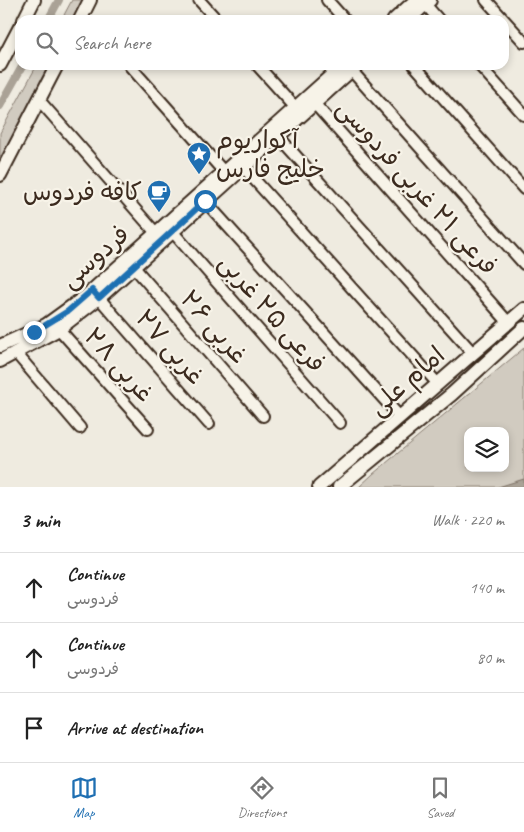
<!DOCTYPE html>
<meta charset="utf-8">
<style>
:root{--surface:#fff;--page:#f6f6f6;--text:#222;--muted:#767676;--line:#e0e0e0;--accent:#1f6fb2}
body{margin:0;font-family:Caveat,"Playpen Sans Arabic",sans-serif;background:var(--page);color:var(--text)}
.controls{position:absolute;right:15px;bottom:15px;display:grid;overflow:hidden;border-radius:10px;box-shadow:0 2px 8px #0003}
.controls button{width:45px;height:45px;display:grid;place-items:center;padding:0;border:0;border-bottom:1px solid var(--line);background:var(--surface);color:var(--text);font:25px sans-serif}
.stop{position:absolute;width:15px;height:15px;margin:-11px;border:4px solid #1f6fb2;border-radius:50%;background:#fff}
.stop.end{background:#1f6fb2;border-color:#fff;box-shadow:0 1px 5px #0008}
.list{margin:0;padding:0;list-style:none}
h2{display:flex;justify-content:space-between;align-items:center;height:65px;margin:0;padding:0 20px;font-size:21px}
h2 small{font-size:16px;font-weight:400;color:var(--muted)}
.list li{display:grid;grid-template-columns:32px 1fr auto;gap:15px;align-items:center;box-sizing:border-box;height:70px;padding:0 20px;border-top:1px solid var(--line)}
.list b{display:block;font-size:19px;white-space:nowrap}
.list p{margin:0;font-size:16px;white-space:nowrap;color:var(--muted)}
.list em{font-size:16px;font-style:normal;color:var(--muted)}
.icon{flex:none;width:28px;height:28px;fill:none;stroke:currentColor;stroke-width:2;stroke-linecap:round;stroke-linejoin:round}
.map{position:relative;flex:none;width:524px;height:487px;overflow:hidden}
.search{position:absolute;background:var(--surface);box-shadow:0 2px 8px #0003;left:15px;right:15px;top:15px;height:55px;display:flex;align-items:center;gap:12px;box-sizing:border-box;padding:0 18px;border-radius:15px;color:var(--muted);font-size:19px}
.sheet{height:275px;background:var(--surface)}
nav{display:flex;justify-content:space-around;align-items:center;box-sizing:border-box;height:70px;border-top:1px solid var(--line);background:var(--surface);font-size:14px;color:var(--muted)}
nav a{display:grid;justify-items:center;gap:2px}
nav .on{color:var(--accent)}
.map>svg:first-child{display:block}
</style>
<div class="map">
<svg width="524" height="487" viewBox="0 0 524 487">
<rect width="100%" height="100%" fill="#efebe0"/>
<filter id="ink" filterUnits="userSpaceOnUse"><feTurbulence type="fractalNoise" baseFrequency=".02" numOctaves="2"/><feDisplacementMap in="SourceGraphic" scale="10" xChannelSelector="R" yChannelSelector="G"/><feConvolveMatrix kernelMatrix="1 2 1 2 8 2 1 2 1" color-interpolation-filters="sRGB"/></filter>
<g filter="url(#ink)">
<path fill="#d1cbc0" stroke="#867a6f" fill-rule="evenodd" d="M72,0H86L75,20H71L64,15Z
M37,65H50L0,163V133Z
M524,348V487H359L373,474ZM468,431H505V468H468Z"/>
<path fill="#aaa296" stroke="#7e7266" d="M524,479V487H498Z"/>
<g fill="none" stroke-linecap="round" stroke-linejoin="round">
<path stroke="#aaa296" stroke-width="8" d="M48,20L59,0
M0,106L23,65"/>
<defs>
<path id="minor" d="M199,0L217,20
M327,0L345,20
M486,0L524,42
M425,4L439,20
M129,65L224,172
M257,65L295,107
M414,65L524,189
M479,65L524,115
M351,70L524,264
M39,100L156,233
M314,103L508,322
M278,136L473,353
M243,167L438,384
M205,201L400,417
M172,231L340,423
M133,266L263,416
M99,298L209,424
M59,329L148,429
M15,352L80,428"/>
<path id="major" d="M24,20L34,0
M80,20L90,0
M394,20L416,0
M408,20L430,0
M0,65L20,27
M0,175L57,65
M0,346L46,325L86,296L343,65
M0,361L59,329L99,298L357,65
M319,487L524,309
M339,487L452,394L524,328"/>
</defs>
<use href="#minor" stroke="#3b2a1e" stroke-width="14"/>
<use href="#major" stroke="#3b2a1e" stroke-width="16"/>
<use href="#minor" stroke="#f7f3e8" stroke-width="10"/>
<use href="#major" stroke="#f7f3e8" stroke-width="12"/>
</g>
</g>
<g fill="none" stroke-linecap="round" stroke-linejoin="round" filter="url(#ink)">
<path stroke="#1f6fb2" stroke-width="6" d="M34,332L68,311L92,290L99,298L205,201"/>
</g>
<defs>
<symbol id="sight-pin" viewBox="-11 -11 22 30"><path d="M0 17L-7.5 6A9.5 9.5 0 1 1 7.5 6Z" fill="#1f6fb2" stroke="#f7f3e8"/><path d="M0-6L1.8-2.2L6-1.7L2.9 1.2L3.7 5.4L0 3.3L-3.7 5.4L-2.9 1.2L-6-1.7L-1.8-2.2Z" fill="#fff"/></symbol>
<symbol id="cafe-pin" viewBox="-11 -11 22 30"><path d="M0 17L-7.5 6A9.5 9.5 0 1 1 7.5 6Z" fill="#1f6fb2" stroke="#f7f3e8"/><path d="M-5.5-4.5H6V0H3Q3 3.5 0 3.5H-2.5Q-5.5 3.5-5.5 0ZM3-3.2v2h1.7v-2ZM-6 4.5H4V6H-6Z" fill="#fff"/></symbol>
</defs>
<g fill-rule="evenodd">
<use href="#sight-pin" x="185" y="140" width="28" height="38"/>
<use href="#cafe-pin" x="145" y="178" width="28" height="38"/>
</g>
<g text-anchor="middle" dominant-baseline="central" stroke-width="4.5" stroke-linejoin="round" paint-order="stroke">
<g font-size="25" fill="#3b2a1e" stroke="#f7f3e8" text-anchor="start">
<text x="216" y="140">آکواریوم<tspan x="216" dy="29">خلیج فارس</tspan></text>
<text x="142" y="192" text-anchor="end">کافه فردوس</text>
</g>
<g font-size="25" fill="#3b2a1e" stroke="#f7f3e8">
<text transform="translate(417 187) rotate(48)">فرعی ۲۱ غربی فردوسی</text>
<text transform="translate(95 257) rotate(-41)">فردوسی</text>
<text transform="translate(272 313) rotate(49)">فرعی ۲۵ غربی</text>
<text transform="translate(214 327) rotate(49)">۲۶ غربی</text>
<text transform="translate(170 347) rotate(49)">۲۷ غربی</text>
<text transform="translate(119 365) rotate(48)">۲۸ غربی</text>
<text transform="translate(407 381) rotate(-41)">امام علی</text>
</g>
</g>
</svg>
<div class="controls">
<button><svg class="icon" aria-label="layers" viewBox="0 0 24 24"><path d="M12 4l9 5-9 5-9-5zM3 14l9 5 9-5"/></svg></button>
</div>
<div class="stop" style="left:205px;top:201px"></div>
<div class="stop end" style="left:34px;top:332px"></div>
<div class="search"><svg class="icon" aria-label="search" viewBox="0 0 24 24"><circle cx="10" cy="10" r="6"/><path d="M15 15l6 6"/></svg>Search here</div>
</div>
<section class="sheet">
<h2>3 min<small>Walk · 220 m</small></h2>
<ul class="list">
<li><svg class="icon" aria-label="ahead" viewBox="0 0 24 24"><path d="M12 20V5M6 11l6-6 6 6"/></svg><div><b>Continue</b><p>فردوسی</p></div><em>140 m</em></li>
<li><svg class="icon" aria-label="ahead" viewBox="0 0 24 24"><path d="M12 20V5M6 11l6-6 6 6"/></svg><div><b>Continue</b><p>فردوسی</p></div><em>80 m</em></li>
<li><svg class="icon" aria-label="arrive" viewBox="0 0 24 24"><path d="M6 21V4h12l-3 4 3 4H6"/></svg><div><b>Arrive at destination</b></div></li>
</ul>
</section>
<nav>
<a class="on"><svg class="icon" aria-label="map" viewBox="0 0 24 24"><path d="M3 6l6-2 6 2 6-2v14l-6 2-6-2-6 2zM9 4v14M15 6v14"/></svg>Map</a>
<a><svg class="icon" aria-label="directions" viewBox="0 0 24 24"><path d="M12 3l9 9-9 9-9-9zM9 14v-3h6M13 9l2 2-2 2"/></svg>Directions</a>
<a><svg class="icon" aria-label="saved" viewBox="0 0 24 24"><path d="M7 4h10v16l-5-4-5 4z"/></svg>Saved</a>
</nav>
